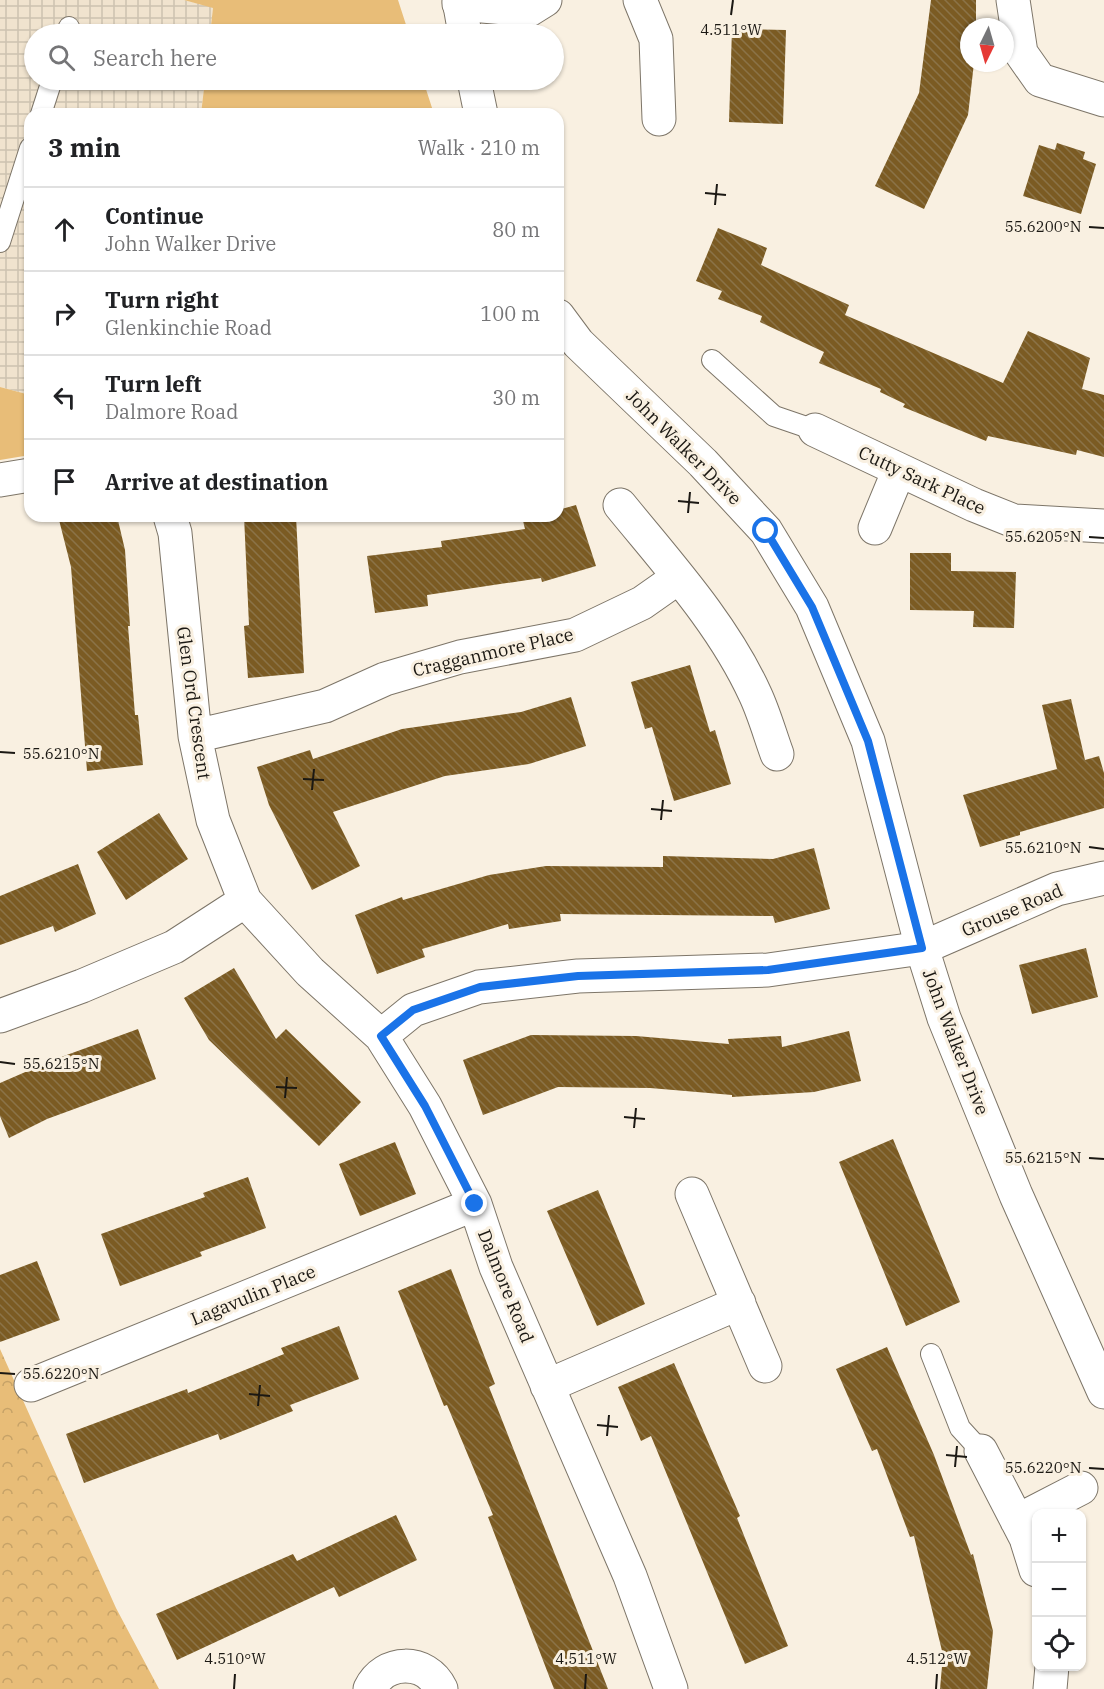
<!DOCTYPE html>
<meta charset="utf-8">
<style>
:root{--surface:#fff;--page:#f6f6f6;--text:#202124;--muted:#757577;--line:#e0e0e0}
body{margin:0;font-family:"IBM Plex Serif",serif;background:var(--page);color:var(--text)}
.controls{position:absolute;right:18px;bottom:18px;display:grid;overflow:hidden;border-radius:12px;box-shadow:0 2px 4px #0004}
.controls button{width:54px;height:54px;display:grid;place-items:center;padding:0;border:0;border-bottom:2px solid var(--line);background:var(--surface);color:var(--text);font:30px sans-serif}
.compass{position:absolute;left:960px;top:18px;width:54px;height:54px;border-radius:50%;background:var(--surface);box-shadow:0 2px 4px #0004;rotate:185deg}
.stop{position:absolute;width:18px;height:18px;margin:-14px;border:4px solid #1a73e8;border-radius:50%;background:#fff}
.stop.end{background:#1a73e8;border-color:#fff;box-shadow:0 2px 6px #0008}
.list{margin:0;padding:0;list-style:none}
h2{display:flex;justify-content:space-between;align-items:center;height:78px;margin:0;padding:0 24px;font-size:26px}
h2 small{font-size:20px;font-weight:400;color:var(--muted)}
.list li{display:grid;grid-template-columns:39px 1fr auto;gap:18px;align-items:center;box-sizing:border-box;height:84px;padding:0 24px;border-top:2px solid var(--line)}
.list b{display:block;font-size:22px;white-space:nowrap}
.list p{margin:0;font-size:20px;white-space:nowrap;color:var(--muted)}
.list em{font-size:20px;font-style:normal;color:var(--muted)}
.icon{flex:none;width:33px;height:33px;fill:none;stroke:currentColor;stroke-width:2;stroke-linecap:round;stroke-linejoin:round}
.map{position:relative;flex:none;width:1104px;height:1689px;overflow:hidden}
.search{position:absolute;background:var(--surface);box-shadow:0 2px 4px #0004;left:24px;top:24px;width:540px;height:66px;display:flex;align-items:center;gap:15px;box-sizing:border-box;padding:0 21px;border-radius:33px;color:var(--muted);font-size:22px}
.panel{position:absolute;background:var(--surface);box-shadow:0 2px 4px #0004;left:24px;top:108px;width:540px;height:414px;border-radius:18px}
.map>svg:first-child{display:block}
</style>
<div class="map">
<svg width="1104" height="1689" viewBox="0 0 1104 1689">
<defs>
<pattern id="industrial-grid" width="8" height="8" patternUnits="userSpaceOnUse" patternTransform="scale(1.5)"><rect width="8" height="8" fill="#f0e3ce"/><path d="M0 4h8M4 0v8" fill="none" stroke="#cdc2b0"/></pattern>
<pattern id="park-crowns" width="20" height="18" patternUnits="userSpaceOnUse" patternTransform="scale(1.5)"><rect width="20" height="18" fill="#e8bd78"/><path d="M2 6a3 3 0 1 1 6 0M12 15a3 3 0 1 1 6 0" fill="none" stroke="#c6a267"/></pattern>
<pattern id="building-back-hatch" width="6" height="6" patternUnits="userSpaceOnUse" patternTransform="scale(1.5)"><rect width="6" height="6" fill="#7b5b23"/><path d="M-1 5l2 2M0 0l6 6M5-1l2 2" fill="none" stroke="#8b7348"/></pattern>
</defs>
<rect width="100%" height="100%" fill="#f9f0e1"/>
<path fill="url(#industrial-grid)" d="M0,0H184L213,7L210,34H34V80H205L201,114H30V395L0,387Z"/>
<path fill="#e8bd78" d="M184,0H398L409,34H210L213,8Z
M205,80H423L434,114H201Z
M0,387L30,395V455L0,460Z"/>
<path fill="url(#park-crowns)" d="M0,1349L116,1608L159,1689H0Z"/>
<path fill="url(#building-back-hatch)" d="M931,0H976V27H969V63H974L968,115L924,209L875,186L919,93Z
M732,29L786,30L783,124L729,122Z
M1057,143L1085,152L1083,159L1096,164L1081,214L1023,196L1039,145L1055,150Z
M718,228L767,248L761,265L849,305L845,315L1003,383L1028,331L1090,358L1082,389L1104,395V457L1077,450L1076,455L988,436L986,441L903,407L905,404L880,392L881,389L819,363L824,352L760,322L762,316L718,299L722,291L696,281Z
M576,505L596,566L542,582L541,578L427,595L428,606L375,613L367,556L442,547L441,541L525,529L523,521L540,516H558V510Z
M58,516H117L125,550L130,626H128L135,715H138L143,765L87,771L71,567Z
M244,516H296L304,673L248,678L244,626L249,625Z
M910,553H951V571L1016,572L1014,628L973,627L974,611L910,610Z
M690,665L710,732L715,730L731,784L674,801L652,727L645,729L631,682Z
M571,697L586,746L529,764L445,776L333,812L360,866L312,890L269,805L257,767L310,750L313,759L402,729L521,712Z
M1071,699L1085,760L1099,756L1104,773V808L1020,832V835L980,847L963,795L1057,769L1042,705Z
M159,813L188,859L126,900L97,852Z
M814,848L830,909L775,923L773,916L560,914L561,921L509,929L508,924L422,949L425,957L377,974L355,915L402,897L403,900L489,875L546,866L663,867V856L773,859Z
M78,864L96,914L55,932L53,926L0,945V896Z
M1086,948L1098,997L1032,1014L1019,965Z
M234,968L276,1039L286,1029L361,1102L319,1146L209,1040L184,998Z
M138,1029L156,1079L47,1119L9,1138L0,1116V1083L53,1060Z
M849,1031L861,1081L814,1092L732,1097V1095L650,1088L558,1087L483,1115L463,1060L531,1035L636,1036L729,1044L728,1039L781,1036L782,1047Z
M893,1139L960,1302L906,1326L839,1162Z
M395,1142L416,1194L360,1216L339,1164Z
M248,1177L266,1228L200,1252L202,1256L120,1286L101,1234L205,1197L203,1193Z
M598,1190L645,1304L597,1326L547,1211Z
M37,1261L60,1320L0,1342V1275Z
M451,1269L495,1384L489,1387L608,1689H554L488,1517L493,1515L447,1405L444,1406L398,1291Z
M339,1326L359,1379L290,1405L293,1411L220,1440L218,1434L84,1483L66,1434L187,1389L188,1393L284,1354L281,1348Z
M887,1347L934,1455L971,1555L973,1554L993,1631L987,1689H940L943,1655L914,1536L910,1537L877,1449L872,1451L836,1369Z
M674,1363L740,1516L737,1518L788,1646L745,1664L651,1436L641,1441L618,1387Z
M396,1515L417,1560L339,1597L334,1587L177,1660L156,1614L293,1554L297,1561Z"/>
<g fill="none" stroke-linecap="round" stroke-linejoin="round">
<defs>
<path id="service" d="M66,34L69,27
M41,114L52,80
M0,242L30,148
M712,360L774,416L815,430
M931,1354L960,1428L981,1451"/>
<path id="minor" d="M640,0L656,39L659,119
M1013,0L1021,53L1040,80L1104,100
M459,4L529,10L545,0
M815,430L974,505L1014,521L1104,526
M0,480L30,475
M620,505C668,564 723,624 755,694C764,713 770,735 777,754
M170,516L175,533L195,736L213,820L245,901L310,972L381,1036L425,1106L475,1204L496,1267L630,1576L671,1689
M875,528L899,470
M195,736L325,706L385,679L460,657L575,635L642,603L679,577
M0,1016L82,986L174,947L245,901
M381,1036L413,1010L479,987L578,976L768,970L922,948L1057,889L1104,878
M692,1194L765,1366
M31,1385L475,1204
M547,1386L739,1303
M981,1451L1026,1538L1036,1570
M1017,1521L1081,1488
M370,1689C384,1659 426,1658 441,1689
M1050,1689L1052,1666"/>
<path id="tertiary" d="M459,0L465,34
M474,80L481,114
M558,316L578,343L703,463L766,531L812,607L868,741L922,948L944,1018L1016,1195L1104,1392"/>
</defs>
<use href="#service" stroke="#7d7568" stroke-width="22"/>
<use href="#minor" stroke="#7d7568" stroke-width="35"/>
<use href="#tertiary" stroke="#7d7568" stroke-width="35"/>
<use href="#service" stroke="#fff" stroke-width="20"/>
<use href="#minor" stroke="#fff" stroke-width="33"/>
<use href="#tertiary" stroke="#fff" stroke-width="33"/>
</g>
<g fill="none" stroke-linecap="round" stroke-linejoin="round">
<path stroke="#1a73e8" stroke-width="8" d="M475,1204L425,1106L381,1036L413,1010L480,987L578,976L768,970L922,948L868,741L812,607L766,531"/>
</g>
<path fill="none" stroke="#1b1813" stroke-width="2" d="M731,15L733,0M705,193L726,195M715,205L717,184M1089,227L1104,228M678,501L699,503M688,513L690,492M1089,537L1104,538M0,752L15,753M303,779L324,780M312,790L314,769M651,809L672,811M661,820L663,800M1089,847L1104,849M0,1062L15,1064M276,1087L297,1088M285,1098L287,1077M624,1117L645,1119M634,1128L636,1108M1089,1158L1104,1159M0,1373L15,1374M249,1394L270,1396M258,1406L260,1385M597,1425L618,1427M607,1436L609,1415M946,1455L967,1457M955,1467L957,1446M1089,1468L1104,1469M234,1689L235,1674M585,1689L586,1674M936,1689L937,1674"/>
<g text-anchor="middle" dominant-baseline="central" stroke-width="6" stroke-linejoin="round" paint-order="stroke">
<g font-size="18" fill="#1b1813" stroke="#f9f0e1">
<text transform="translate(684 447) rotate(45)">John Walker Drive</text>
<text transform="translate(922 480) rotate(25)">Cutty Sark Place</text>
<text transform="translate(493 652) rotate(-13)">Cragganmore Place</text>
<text transform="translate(194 703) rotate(82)">Glen Ord Crescent</text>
<text transform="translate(1012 910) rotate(-23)">Grouse Road</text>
<text transform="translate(956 1042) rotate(69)">John Walker Drive</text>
<text transform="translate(506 1286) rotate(68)">Dalmore Road</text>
<text transform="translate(253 1295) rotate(-22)">Lagavulin Place</text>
</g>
</g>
<g font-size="15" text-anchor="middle" fill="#1b1813" stroke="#f9f0e1" stroke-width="6" stroke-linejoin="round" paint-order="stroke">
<text x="731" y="35">4.511°W</text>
<text x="1043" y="232">55.6200°N</text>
<text x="1043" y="542">55.6205°N</text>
<text x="61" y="759">55.6210°N</text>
<text x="1043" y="853">55.6210°N</text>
<text x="61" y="1069">55.6215°N</text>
<text x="1043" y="1163">55.6215°N</text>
<text x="61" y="1379">55.6220°N</text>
<text x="1043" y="1473">55.6220°N</text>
<text x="235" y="1664">4.510°W</text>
<text x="586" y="1664">4.511°W</text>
<text x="937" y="1664">4.512°W</text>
</g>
</svg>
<div class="controls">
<button>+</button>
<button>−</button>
<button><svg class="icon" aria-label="locate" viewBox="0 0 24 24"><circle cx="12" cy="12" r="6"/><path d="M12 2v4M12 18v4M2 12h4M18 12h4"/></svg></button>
</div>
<svg class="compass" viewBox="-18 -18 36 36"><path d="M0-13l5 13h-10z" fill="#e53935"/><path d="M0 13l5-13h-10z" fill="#757577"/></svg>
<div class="stop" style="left:766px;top:531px"></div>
<div class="stop end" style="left:475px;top:1204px"></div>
<div class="search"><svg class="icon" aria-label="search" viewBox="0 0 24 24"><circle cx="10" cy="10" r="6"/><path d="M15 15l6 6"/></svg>Search here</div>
<section class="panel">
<h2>3 min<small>Walk · 210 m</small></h2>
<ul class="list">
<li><svg class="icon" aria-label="ahead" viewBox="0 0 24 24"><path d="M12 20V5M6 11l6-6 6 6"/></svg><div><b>Continue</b><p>John Walker Drive</p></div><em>80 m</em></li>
<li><svg class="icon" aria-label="right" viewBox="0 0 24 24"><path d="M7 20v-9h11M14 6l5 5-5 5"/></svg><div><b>Turn right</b><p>Glenkinchie Road</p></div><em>100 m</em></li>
<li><svg class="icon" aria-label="left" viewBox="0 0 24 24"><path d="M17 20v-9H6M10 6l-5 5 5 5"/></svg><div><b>Turn left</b><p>Dalmore Road</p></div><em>30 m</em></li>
<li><svg class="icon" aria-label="arrive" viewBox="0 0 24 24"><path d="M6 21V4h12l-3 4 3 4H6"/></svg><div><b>Arrive at destination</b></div></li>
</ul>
</section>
</div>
